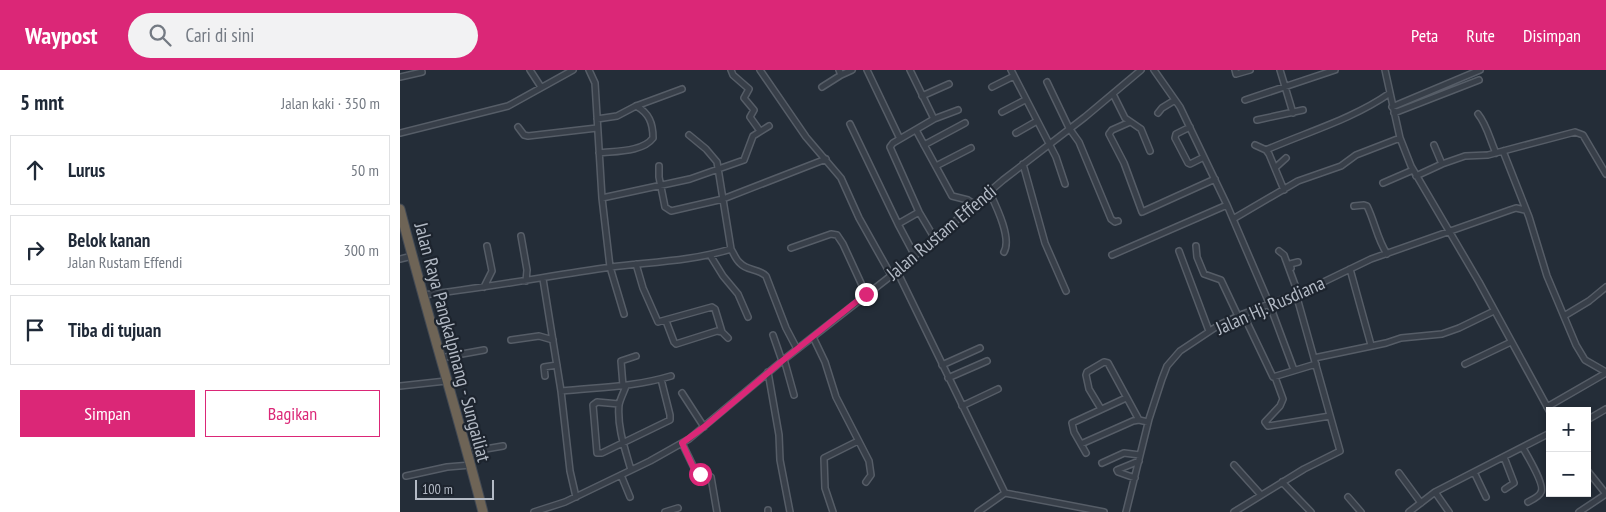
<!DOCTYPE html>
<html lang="id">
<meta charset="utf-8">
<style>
:root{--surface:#fff;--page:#f2f2f3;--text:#1f2937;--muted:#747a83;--line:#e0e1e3;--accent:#db2777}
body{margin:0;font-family:"PT Sans Narrow",sans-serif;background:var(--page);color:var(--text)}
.controls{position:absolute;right:15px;bottom:15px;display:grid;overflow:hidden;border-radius:0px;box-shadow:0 2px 8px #0003}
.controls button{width:45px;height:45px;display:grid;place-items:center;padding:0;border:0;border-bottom:1px solid var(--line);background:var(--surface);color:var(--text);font:25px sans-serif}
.scale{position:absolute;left:15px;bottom:12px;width:79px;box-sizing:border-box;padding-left:5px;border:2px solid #b3bac5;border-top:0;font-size:14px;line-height:18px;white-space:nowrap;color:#b3bac5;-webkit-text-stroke:4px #1d242e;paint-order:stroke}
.stop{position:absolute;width:15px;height:15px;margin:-11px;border:4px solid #db2777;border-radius:50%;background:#fff}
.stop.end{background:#db2777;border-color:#fff;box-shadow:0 1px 5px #0008}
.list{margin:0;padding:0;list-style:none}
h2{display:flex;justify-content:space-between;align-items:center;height:65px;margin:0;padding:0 20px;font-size:21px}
h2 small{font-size:16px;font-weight:400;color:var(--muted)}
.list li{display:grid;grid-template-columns:32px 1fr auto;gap:15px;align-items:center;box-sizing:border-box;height:70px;margin:0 10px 10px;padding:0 10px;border:1px solid var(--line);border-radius:0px}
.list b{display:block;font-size:19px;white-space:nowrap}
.list p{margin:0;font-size:16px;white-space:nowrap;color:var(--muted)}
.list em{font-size:16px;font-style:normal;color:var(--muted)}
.actions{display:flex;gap:10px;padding:15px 20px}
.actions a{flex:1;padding:11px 0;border:1px solid var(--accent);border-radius:0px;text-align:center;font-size:18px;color:var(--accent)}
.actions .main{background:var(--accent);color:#fff}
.icon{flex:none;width:28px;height:28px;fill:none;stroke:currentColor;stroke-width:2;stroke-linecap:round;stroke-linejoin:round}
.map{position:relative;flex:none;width:1206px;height:442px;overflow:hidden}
header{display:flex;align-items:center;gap:30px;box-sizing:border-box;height:70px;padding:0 25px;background:var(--accent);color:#fff}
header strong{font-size:24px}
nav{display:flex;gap:28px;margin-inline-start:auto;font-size:18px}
.search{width:350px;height:45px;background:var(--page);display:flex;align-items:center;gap:12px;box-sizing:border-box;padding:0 18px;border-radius:28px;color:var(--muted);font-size:19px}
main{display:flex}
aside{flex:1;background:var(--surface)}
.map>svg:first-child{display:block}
</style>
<header>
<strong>Waypost</strong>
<div class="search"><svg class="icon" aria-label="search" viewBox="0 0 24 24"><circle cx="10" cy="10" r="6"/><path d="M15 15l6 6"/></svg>Cari di sini</div>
<nav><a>Peta</a><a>Rute</a><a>Disimpan</a></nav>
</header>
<main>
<aside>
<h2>5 mnt<small>Jalan kaki · 350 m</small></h2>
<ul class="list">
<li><svg class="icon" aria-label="ahead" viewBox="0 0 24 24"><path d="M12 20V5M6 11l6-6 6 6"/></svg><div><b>Lurus</b></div><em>50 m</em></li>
<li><svg class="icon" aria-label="right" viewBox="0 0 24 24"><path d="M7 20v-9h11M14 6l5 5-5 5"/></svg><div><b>Belok kanan</b><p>Jalan Rustam Effendi</p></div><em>300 m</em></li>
<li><svg class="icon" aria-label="arrive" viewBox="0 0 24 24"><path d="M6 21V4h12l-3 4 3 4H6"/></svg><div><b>Tiba di tujuan</b></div></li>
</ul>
<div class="actions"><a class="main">Simpan</a><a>Bagikan</a></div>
</aside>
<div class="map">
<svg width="1206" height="442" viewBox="0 0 1206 442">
<rect width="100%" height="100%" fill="#242d38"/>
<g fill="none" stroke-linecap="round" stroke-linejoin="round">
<defs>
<path id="street" d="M130,0L141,17
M189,0L195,13L202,128L210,197L224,244
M331,0L333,5L349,19L344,28L354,40L350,47L360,61
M360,0L406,67L441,108L459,148L491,205
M467,0L500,69
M510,0L534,49L493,73L490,77L519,142L535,169
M611,0L656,87L665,114
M754,0L780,37L827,135L869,233L894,300
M835,0L836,4L850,0
M880,0L893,43
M985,0L1000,68L1011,96L1079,212L1150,342
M441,5L452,0
M0,7L22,2
M647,12L669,58L679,72L711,149L715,152L718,151
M422,17L441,5L439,0
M592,17L614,6
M713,24L725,48L741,59L750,81
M522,26L549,14
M845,30L935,0
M992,37L1080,0
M602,42L625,30
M758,43L762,38L775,30
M994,43L1079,10
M1078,44C1087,55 1090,70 1096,83
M197,49L217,46L236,36L282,19
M534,49L558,40
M857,50L903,40
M730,52L712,60L709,64L724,93L742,142L815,109
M450,54L498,154L515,186
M118,57L124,65L128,66L197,58
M790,57L776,64L775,68L788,93L790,94L804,87
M516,60L552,126L568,130L574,134
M0,63L108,36L173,0
M616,63L637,51
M289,65L306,79L317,92L331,179C334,184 336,190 340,193C347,201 358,198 366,206L386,258L397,279
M524,75L565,53
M855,75L866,80L869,84L884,120
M866,80C907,62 953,49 990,23
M1103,81L1129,147L1147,206L1176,275L1185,290L1206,302
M199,83C215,81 243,82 253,68C253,53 249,43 236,36
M623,94L645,173L666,221
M1042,94L1065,86L1088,85L1175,62L1183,65L1206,104
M259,96V107L265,137L271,141L323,129L426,89
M536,96L571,78
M876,97L886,88
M1016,106L1042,94L1034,75
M983,113L1013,100
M589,121C596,136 612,168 604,182
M202,128L290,109L344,90L353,66L369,56
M954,136L964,135L967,136C975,152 977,169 987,184
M833,149L898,111L941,96L956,85L1000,68
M498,154L519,142
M121,166L127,200L126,211
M796,176L797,187L804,204L821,210L838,246
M391,178L431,164L437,165L443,174L466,224
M779,181L809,261
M879,181L884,185L898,223
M310,185L323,206L338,224L348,247
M712,185L827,135
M0,189L12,186
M236,194L243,218L258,252L312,237L315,239L322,262
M891,198L890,194L898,192
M950,199L971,275
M497,201L605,423
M143,209L161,321L170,401L176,427
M84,217L92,201L87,176
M23,225C86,218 148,206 211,197C251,192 292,191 331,179
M843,244L873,307L916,294
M1164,246L1189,231L1206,217
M266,251L274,272L276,274L317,261L322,262L328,268
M373,265L382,291
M413,267L425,292L436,327L469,391L471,405L466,412
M111,270L139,266L153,270
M40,288L84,280
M914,288L986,273L1001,268L1042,264L1059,258L1094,241
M384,289L394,325
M1065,294L1111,272
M542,295L580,278
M368,302L379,365L380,390L390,442
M145,306L144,297L157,295
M875,307L883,329L880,336L865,352L868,356L930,346
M548,308L587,291
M0,316L46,311
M223,316L221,291L236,286
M226,316C224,322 220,329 219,335C217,357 225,379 231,400
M161,321C199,317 235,317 271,306
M282,323L304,357
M219,334L197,332L193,335L197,383H202L270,350V345L261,309
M562,336L598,319
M1147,337L1206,303
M701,339L689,319L686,305L687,302L704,292L708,293L739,350
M1187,350L1206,339
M282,373L296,402L306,403L311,407L317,442
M681,374L733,351L739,350L748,352
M1123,378C1127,385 1145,415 1141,422C1140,426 1132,430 1128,432
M68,382L103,376
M686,383L674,362L672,353L726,328
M1104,387L1114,413L1105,419
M702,393L724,383L740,385
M834,395L861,425
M1187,400L1206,424
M1074,402L1086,427
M999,403L1021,433
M221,405L230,427
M6,406L47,397L71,395
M735,408L718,402L717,400L739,391
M882,412L911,442
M1035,422L1049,442
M948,427L961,442
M134,442L165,432L250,391L289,369L382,291L497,201L603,110L685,47L741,0
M265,442L278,438
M368,442V440
M433,442L425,418L424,388L458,371
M578,442L605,423L704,442
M726,442L749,349L762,309L767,296L780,281L819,255L843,244L911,218L971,189L1110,140L1116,138L1125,140
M834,442L904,399L940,381L896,224
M1009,442L1035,422L1150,363
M1179,442L1206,424"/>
<path id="highway" d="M0,139C26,241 57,341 83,442"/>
</defs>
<use href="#street" stroke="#565d67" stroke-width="8"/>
<use href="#highway" stroke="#434a54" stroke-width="11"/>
<use href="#street" stroke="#383f49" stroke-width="5"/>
<use href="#highway" stroke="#6e6456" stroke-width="9"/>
</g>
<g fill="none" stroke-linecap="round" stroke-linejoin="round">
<path stroke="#db2777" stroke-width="6" d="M300,404L295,401L282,373L304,357L382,291L466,224"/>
</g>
<g text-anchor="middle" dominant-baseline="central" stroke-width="4.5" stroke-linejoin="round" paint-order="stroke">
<g font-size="19" fill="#b3bac5" stroke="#1d242e">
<text transform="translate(541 162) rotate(-40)">Jalan Rustam Effendi</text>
<text transform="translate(870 235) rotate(-24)">Jalan Hj. Rusdiana</text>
<text transform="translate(53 272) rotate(75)">Jalan Raya Pangkalpinang - Sungailiat</text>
</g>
</g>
</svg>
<div class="controls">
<button>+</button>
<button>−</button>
</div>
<div class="scale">100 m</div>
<div class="stop" style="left:300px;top:404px"></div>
<div class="stop end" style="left:466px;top:224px"></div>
</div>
</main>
